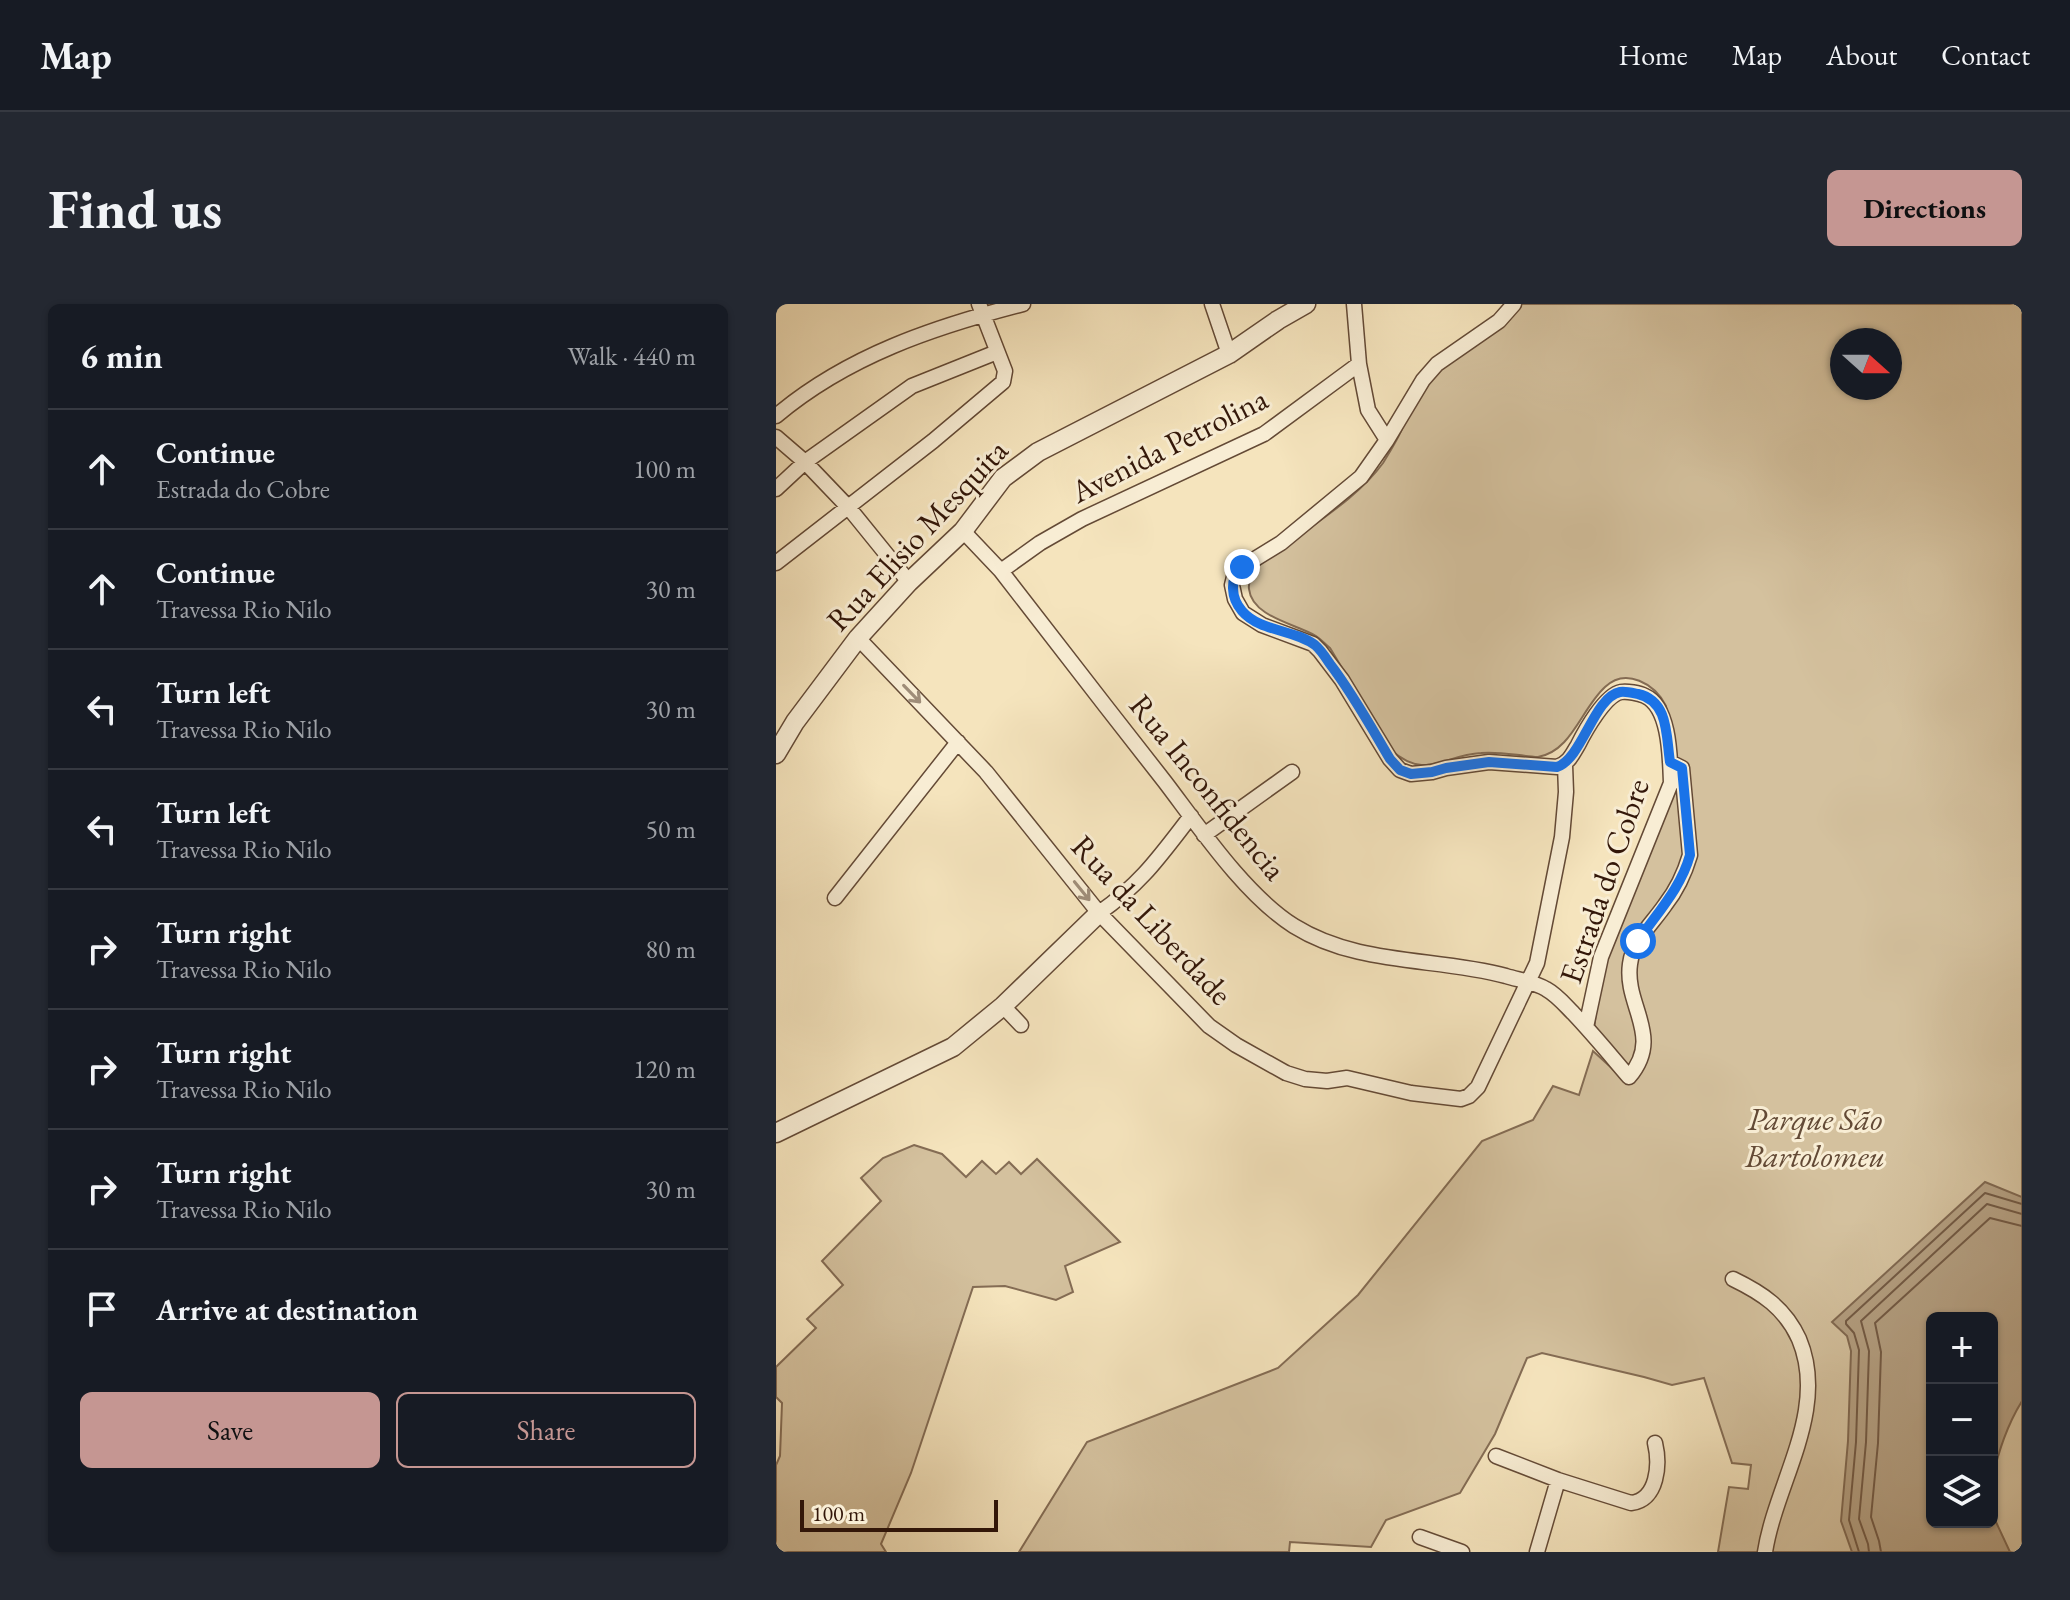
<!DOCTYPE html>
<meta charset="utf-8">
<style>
:root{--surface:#171b24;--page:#242831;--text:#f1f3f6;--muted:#9ea1a6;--line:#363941;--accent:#c59692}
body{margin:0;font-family:"EB Garamond",serif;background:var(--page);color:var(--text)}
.controls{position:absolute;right:24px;bottom:24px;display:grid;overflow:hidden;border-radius:12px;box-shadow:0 2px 6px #0004}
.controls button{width:72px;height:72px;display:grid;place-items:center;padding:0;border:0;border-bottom:2px solid var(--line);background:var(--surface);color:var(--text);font:40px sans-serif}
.compass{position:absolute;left:1054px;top:24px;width:72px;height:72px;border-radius:50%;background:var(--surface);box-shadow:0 2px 6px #0004;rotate:111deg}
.scale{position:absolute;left:24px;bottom:20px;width:198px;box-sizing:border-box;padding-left:8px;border:4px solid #331709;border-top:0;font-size:22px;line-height:28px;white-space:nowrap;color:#331709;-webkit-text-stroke:6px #f8edd4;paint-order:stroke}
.stop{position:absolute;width:24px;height:24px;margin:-18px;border:6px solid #1a73e8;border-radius:50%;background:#fff}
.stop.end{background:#1a73e8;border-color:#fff;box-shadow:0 2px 8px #0008}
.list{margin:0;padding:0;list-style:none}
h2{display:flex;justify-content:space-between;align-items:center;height:104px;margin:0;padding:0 32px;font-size:34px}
h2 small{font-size:26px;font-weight:400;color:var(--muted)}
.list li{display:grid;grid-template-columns:52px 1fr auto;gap:24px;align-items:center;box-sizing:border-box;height:120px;padding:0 32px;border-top:2px solid var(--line)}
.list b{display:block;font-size:30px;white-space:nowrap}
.list p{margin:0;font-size:26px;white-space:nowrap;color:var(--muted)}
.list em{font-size:26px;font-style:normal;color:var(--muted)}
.actions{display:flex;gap:16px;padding:24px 32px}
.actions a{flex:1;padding:18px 0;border:2px solid var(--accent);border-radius:12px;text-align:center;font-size:28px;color:var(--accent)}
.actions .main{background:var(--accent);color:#111}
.icon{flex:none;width:44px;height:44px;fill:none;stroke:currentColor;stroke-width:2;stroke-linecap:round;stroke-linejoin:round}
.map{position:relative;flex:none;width:1246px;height:1248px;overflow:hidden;border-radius:12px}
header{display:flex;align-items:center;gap:48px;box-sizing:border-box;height:112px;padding:0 40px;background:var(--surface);border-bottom:2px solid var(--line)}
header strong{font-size:38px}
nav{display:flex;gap:44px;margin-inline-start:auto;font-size:28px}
.intro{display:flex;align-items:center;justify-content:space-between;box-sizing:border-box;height:192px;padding:0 48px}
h1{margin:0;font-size:56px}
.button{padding:20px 36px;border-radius:12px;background:var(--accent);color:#111;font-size:28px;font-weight:700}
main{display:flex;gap:48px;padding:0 48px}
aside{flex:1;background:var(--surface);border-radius:12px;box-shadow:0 2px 6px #0004}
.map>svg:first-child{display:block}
</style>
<header>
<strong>Map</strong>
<nav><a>Home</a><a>Map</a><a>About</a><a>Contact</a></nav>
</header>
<div class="intro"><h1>Find us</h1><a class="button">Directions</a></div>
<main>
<aside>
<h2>6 min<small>Walk · 440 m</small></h2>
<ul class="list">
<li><svg class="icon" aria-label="ahead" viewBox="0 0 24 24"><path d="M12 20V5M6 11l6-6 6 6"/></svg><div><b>Continue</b><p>Estrada do Cobre</p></div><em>100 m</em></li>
<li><svg class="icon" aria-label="ahead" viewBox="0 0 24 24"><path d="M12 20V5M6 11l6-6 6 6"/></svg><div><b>Continue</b><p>Travessa Rio Nilo</p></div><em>30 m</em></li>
<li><svg class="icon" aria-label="left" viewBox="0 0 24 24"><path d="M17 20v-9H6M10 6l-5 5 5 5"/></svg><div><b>Turn left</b><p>Travessa Rio Nilo</p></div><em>30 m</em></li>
<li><svg class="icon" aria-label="left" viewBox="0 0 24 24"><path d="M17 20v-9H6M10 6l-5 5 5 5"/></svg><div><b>Turn left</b><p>Travessa Rio Nilo</p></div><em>50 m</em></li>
<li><svg class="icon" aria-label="right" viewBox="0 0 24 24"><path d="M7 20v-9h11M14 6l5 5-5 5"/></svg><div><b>Turn right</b><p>Travessa Rio Nilo</p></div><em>80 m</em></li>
<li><svg class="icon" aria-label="right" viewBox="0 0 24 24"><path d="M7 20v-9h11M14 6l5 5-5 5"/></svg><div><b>Turn right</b><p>Travessa Rio Nilo</p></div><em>120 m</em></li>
<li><svg class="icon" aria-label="right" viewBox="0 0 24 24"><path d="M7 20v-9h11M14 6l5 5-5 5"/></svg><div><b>Turn right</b><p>Travessa Rio Nilo</p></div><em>30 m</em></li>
<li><svg class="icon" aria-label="arrive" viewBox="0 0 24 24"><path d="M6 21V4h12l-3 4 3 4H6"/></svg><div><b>Arrive at destination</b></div></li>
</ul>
<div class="actions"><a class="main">Save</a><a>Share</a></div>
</aside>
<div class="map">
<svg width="1246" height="1248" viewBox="0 0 1246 1248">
<rect width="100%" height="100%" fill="#f5e4bd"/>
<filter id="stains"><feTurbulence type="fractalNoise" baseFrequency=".0025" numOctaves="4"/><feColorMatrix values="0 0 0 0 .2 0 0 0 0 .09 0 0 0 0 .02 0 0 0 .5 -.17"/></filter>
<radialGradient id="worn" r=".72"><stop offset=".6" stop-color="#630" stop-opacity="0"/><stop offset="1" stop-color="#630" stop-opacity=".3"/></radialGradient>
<path fill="#d4c19e" stroke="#846c54" stroke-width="2" fill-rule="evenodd" d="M743,0H1246V1248H942L953,1183L972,1185L975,1161L956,1159L928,1074L896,1081L868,1073L766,1049L751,1054L719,1130L684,1189L610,1216L595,1243L514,1238L513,1248H243L311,1138L502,1064L582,991L706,837L757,816L777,782L803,791L817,747L840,768L818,726L825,665L900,475L890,402C879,380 850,363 829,383C805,405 796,447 762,453C743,452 723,447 705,449C667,451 650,477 615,446L554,344C549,340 545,335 540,332C520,320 476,313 473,285C470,262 507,243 524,231C553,210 586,188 607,159C613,149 620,138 625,127C629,118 631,108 637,99C659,63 710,28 743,0ZM1066,36H1114V84H1066ZM1156,1014H1216V1218H1156Z
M138,841L166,850L190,873L206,857L220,870L233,858L245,870L261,855L344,938L289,962L297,988L280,996L229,982L197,983L135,1169L105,1240L110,1248H0V1161L4,1152L6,1099L0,1093V1063L40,1024L31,1015L67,981L46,957L105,897L85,874L107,854Z"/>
<path fill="#b39e80" stroke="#806850" stroke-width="2" d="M1209,878L1246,893V1097C1231,1121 1223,1147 1216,1174V1014H1156V1218H1216V1185L1220,1218L1234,1248H1076L1065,1217L1072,1137L1075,1047L1071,1032L1056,1018Z"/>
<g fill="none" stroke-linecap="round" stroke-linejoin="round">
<path stroke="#735a44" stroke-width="2" d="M1083,1248L1073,1216L1080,1138L1083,1046L1078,1029L1070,1020V1017L1209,889L1246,900
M1093,1248L1092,1240L1083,1215L1090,1138L1093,1047L1085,1017L1211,900L1246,910
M1105,1248L1103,1237L1095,1213L1102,1139L1105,1048L1099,1019L1214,914L1246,922"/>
<defs>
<path id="minor" d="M436,0L453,50
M578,0L583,60L592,106L611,136
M738,0L723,17L661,60L647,76L611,136L585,173L505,239L466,263L459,269L456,281L459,295L467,309L486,321L537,340L544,347L566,376L614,455L624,466L635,470L656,468L670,464L713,458L781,463C793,459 796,451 802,441C809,427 829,391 845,388C851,387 863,389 869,392C894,403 894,454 895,479L825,653L810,723
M0,112C71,52 158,23 247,0
M0,133L29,158L73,204L133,278
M0,185L29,158L136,82L221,48
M187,227L225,267C279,337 334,408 389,478C424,524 469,591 518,622C582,662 660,653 730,672C743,676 758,678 770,685C781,691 789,701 797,709C817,730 835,752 853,773C888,732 848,702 854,660C857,636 876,620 889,601C900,587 909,568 914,551L906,464L894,458
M0,259L157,137L227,78L229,67L203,0
M225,267L264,239L306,215L488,130L583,60
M82,334L210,468L323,609L433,722L460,741L510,769L529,775L551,777L571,774L635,789L685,795L693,792L702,783L761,659L786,533L790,488L789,461
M428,531L516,468
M59,594L182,438
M323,609C365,580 384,552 415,512
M227,702L245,721
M957,975C986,989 1009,1004 1023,1035C1053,1106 1000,1178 989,1248
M720,1152L782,1176L855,1199C882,1196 884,1160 879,1139
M644,1233L686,1248
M761,1248L782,1176"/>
<path id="tertiary" d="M0,450L19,418L82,334L133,278L187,227L227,174L262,148L453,50L502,16L530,0
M0,829L177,743L227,702L323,609"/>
</defs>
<use href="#minor" stroke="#644a36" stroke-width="17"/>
<use href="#tertiary" stroke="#644a36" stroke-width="21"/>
<use href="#minor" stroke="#f8edd4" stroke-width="14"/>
<use href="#tertiary" stroke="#f8edd4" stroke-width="18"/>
</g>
<defs><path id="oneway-shaft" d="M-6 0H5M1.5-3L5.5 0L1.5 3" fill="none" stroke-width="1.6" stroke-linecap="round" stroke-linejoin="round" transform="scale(2)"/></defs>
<g stroke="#9f8d79">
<use href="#oneway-shaft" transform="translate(136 390) rotate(46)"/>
<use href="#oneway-shaft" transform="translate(306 587) rotate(51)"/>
</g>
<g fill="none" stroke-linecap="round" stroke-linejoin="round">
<path stroke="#1a73e8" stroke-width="10" d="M466,263C453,275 455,294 466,307C484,328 518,325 539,341C545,346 550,354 554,360C577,390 595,423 614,455L624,466L635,470L656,468L670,464L713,458L781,463C806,455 818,393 844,388C849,387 857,389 862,390C893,397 890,432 894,458L906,464L914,551C905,584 881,609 862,637"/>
</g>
<g text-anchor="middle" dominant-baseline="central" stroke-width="6" stroke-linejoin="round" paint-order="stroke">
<g font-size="32" fill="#331709" stroke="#f8edd4">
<text transform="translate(393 141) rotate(-27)">Avenida Petrolina</text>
<text transform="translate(141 231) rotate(-47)">Rua Elisio Mesquita</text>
<text transform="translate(432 483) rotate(51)">Rua Inconfidencia</text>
<text transform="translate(828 577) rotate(-71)">Estrada do Cobre</text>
<text transform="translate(376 616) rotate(47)">Rua da Liberdade</text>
</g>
<g font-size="32" font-style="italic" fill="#634a36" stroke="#f8edd4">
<text x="1039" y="815">Parque São<tspan x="1039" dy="37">Bartolomeu</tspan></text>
</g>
</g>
<rect width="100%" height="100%" filter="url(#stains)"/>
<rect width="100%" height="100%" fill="url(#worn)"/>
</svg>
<div class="controls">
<button>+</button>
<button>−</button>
<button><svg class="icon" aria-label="layers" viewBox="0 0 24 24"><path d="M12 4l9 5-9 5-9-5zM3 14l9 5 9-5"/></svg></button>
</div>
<svg class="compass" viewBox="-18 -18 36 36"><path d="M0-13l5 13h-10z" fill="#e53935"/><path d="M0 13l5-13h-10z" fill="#9ea1a6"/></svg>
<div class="scale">100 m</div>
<div class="stop" style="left:862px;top:637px"></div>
<div class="stop end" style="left:466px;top:263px"></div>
</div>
</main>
